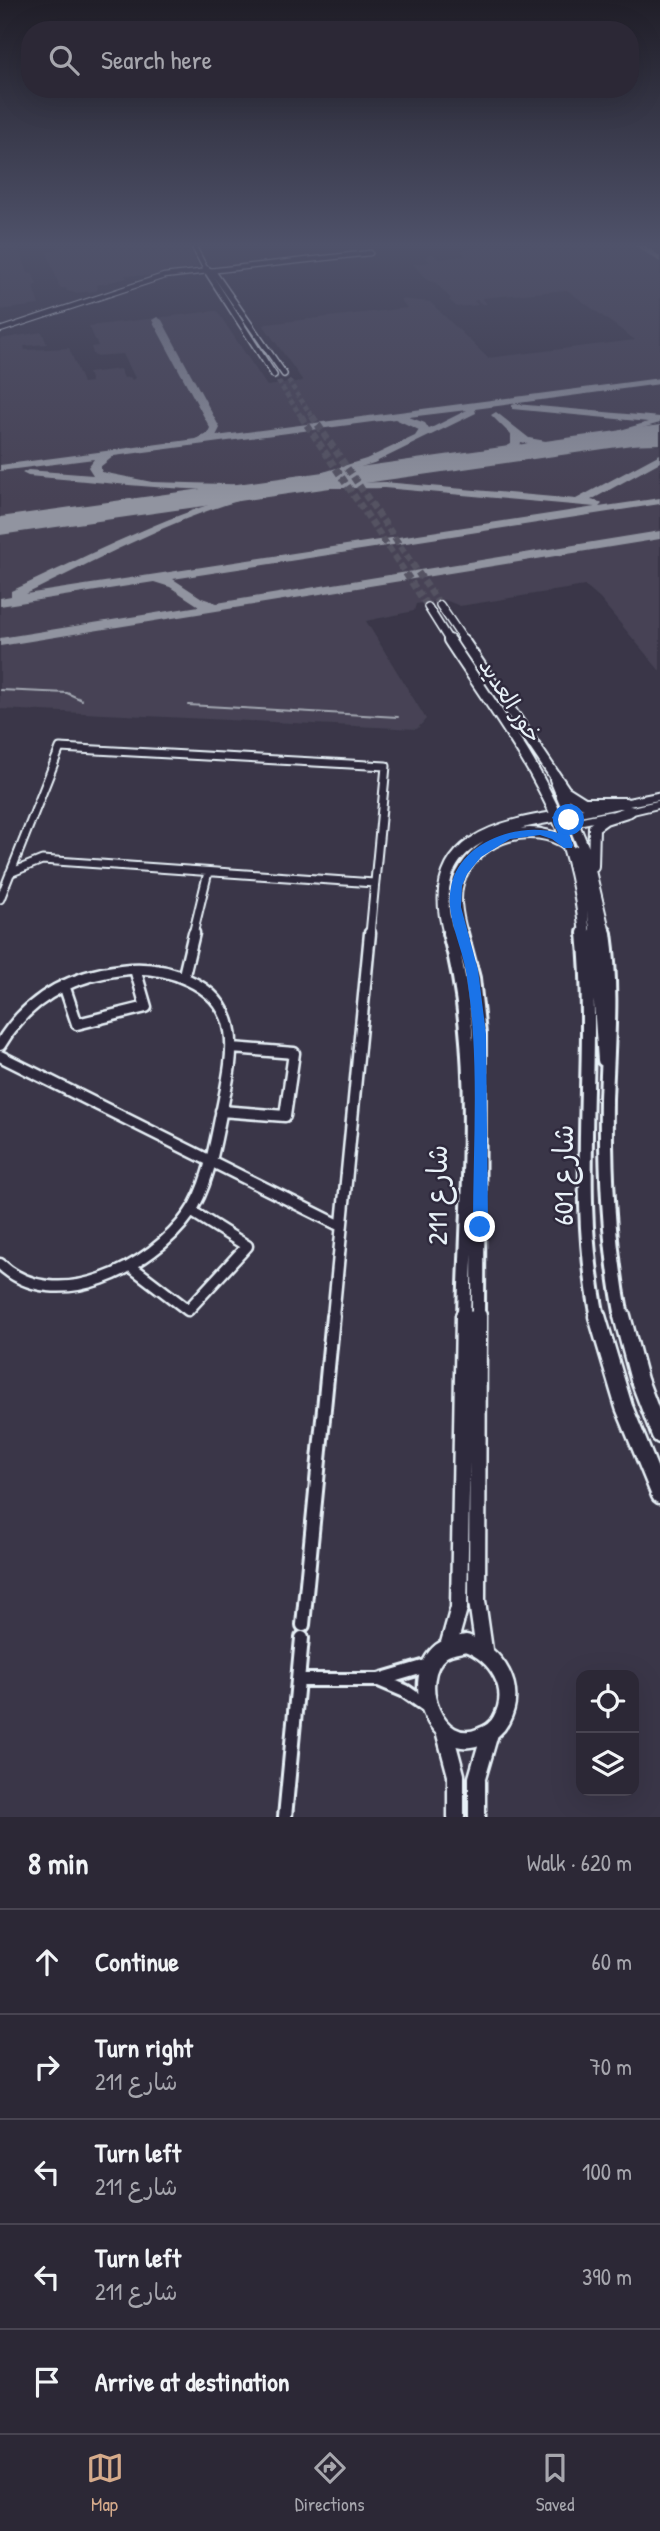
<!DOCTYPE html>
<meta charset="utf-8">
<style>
:root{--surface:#2c2836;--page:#383442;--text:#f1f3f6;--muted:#a6a6ad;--line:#484451;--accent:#d6ab8b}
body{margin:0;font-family:"Patrick Hand","Playpen Sans Arabic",sans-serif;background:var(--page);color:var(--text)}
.controls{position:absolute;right:21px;bottom:21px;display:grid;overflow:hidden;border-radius:14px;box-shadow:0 7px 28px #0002}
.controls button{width:63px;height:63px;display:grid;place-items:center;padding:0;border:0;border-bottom:2px solid var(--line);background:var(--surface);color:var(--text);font:35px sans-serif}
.stop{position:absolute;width:21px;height:21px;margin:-16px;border:5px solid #1a73e8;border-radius:50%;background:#fff}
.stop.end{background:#1a73e8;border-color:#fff;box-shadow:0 2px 7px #0008}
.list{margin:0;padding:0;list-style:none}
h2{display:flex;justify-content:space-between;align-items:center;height:91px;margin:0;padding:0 28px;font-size:30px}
h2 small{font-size:23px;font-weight:400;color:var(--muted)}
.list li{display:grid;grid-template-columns:46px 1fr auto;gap:21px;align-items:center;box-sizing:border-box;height:105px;padding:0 28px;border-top:2px solid var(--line)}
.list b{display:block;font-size:26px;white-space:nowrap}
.list p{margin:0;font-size:23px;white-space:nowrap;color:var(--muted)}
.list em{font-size:23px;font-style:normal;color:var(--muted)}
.icon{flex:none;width:38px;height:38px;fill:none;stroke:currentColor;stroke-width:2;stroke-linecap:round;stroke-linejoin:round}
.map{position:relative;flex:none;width:660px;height:1817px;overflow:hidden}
.search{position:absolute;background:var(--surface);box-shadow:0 7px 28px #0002;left:21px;right:21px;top:21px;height:77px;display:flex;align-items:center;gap:18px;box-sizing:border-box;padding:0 24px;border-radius:28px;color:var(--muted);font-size:26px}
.sheet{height:616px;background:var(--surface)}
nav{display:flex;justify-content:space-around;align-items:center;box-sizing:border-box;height:98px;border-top:2px solid var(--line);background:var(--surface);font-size:19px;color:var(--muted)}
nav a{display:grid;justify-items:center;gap:4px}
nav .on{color:var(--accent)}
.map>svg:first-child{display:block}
</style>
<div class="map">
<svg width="660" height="1817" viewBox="0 0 660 1817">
<rect width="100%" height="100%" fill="#3a3648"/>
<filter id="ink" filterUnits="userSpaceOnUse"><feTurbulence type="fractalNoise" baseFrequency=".0143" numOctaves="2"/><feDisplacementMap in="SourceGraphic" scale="14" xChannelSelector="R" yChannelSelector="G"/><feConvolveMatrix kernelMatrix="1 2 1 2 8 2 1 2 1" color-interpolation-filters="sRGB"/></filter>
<g filter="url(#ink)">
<path fill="#464354" d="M0,245H18L28,273L33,274L37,284L33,287L39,305L0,310Z
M57,245H189L198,267L148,276L124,275L128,278L97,285L98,289L96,291L75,293L67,291L66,288H60L47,252L58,249Z
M489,245H660V671L600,599L585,586L460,606L445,600L416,604L414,611L366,621L426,719L417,729L0,709V339L42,332L47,344L24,346L25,350L69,348L83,383L91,382L88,373L120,369L124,378L130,377L132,380L135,378L123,354L95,356L93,354L91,347L98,346L89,326L214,311H217L267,386L303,381L264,326L266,324L407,308L400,299L430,302L488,358L635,340L567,290L482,298L487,304H482L477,300L474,301L478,305L457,307L449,300L451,299L436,283L427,280L413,264L430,262L425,257H428L427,254H433L439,259L465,256L461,250Z"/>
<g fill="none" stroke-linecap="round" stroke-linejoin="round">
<path stroke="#a2a6b1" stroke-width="2" d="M0,690L67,693L82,700
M188,705L398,717"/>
<path fill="#9194a0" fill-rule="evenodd" d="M634,245H644L660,256V262Z
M157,317L162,320L220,428L216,436L660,378V384L475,409L476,413L374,463L311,482L307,481V477L366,459L415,436L419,430L395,419L114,456L100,467L102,472L152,482L260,485V489L256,490C179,492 104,482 28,476L22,473L28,470L93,475L88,467L94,459L0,471V465L196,439L207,434L210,428L152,320ZM467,410L429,429L425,423L409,417Z
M516,404L660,417V423L564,450L542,448L521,442L520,448L498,459H490V455L511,444V435L491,415L496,412L529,438L568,445L648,422L512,409V405Z
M660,438V444L618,445L613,442L618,439Z
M660,454V462L591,500L600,502L602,504L599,507L660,498V504L173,579L202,598L217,603L660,531V539L0,646V638L199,606L170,587L154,582L0,606V598L11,596V591C94,553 174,510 263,489L264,486L384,482L576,499ZM384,488L595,507L26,594C106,556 195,505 283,491C315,486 351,489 384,488Z"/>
<path fill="#9194a0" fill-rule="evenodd" d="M660,425V441L0,535V517Z"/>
<path stroke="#545262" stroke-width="5" stroke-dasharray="5 2.5" stroke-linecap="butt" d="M284,374L313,418
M274,375L302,418"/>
<path stroke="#545262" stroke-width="7" stroke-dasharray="7 3.5" stroke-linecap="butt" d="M301,416L428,607
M312,416L440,605"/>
<defs>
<path id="minor-far3" d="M193,245L205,268
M0,330L164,276L370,253"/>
<path id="minor-far2" d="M626,812L660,804
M572,814L660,796
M575,822L610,815
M10,873L42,860L374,883
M0,899L60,748L386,766L370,934
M193,934L208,872"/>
<path id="minor-far1" d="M184,975L194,933
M64,985L77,1024L146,1007L135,969
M0,1045C27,999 69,976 121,970C144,967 167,970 188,980C250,1008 230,1065 220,1119C214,1149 207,1189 189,1214C152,1267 56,1317 0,1264
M0,1056L341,1226
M221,1111L285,1116L294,1053L232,1048
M133,1268L188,1310L247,1246L191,1211
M333,1317L370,933"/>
<path id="minor" d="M303,1625L333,1316
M298,1680H379L430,1665
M379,1680L405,1691L428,1707
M285,1817L302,1638"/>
<path id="major-far4" d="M274,375L205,268L214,273L284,374"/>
<path id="major-far3" d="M440,605L465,642
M428,607L450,642"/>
<path id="major-far2" d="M449,640C487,699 533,759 560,824C574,859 581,897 585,934
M463,640L565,791L584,803H625
M555,779L586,854L605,934
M577,851L590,898L596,934
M593,866L594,827L605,819L630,811
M449,934C422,840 498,825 572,814
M462,934C457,916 452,894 461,875C480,836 533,820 568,845"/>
<path id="major-far1" d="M449,933C482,1050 467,1196 464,1317
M461,933L473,978L479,1034L478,1317
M584,933C597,1061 572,1190 598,1317
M595,933L604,1060
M605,933C613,989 608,1042 606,1099C605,1172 608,1245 622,1317"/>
<path id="major" d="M478,1316L477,1601L484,1650
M597,1316L624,1407L660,1495
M622,1316L639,1380L660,1435
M466,1643C496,1654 519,1688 501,1720C497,1728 490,1733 481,1736C436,1756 407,1679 441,1651C447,1646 458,1645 466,1643Z
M448,1647L459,1608L464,1316
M444,1730L456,1775V1817
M477,1817V1778L490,1733"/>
</defs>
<use href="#minor-far3" stroke="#e8f1f8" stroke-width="7"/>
<use href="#minor-far2" stroke="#e8f1f8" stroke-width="11"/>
<use href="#minor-far1" stroke="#e8f1f8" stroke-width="15"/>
<use href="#minor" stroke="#e8f1f8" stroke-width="18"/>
<use href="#major-far4" stroke="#e8f1f8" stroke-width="8"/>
<use href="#major-far3" stroke="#e8f1f8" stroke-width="10"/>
<use href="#major-far2" stroke="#e8f1f8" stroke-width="14"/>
<use href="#major-far1" stroke="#e8f1f8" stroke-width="18"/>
<use href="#major" stroke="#e8f1f8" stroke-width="21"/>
<use href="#minor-far3" stroke="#2f2a3d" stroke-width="4.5"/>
<use href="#minor-far2" stroke="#2f2a3d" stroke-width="7"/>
<use href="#minor-far1" stroke="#2f2a3d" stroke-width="10"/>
<use href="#minor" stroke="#2f2a3d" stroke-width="12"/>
<use href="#major-far4" stroke="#2f2a3d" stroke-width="5"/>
<use href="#major-far3" stroke="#2f2a3d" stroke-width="7"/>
<use href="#major-far2" stroke="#2f2a3d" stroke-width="10"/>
<use href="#major-far1" stroke="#2f2a3d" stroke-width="12"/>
<use href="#major" stroke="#2f2a3d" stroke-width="16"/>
</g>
</g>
<linearGradient id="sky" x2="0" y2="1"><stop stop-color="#201e28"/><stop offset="0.49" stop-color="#4f526a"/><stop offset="1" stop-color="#4f526a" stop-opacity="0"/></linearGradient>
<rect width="660" height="500" fill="url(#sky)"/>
<path fill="#1a73e8" d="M564,812L574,820L569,823L564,821L573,845L572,848H564L552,839L540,835L510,839L481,857L467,874L462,886L461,907L478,970L486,1034L488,1227L480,1233L473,1227C473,1163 477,1098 473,1034C472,1013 469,991 466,971C461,943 445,915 451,887C459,842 519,821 558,833L552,817Z"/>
<g text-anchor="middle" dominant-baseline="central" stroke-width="5" stroke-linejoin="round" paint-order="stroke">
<g font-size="23" fill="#e8f1f8" stroke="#2f2a3d">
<text transform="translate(511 700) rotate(57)">خور العديد</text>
</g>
<g font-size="28" fill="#e8f1f8" stroke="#2f2a3d">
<text transform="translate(563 1175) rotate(-90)">شارع 601</text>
<text transform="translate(437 1195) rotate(-90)">شارع 211</text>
</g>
</g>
</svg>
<div class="controls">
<button><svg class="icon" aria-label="locate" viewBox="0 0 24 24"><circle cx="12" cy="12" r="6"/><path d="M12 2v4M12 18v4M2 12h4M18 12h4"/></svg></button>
<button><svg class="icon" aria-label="layers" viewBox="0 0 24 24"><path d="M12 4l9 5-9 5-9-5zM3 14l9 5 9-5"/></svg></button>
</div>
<div class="stop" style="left:569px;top:820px"></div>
<div class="stop end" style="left:480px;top:1227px"></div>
<div class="search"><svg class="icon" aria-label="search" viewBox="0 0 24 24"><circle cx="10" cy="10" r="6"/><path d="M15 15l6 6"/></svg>Search here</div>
</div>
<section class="sheet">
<h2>8 min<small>Walk · 620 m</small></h2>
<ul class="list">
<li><svg class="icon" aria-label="ahead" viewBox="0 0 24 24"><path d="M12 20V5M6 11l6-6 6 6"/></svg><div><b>Continue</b></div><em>60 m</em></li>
<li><svg class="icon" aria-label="right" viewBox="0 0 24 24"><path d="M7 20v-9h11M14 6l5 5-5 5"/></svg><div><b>Turn right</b><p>شارع 211</p></div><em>70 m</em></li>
<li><svg class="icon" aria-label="left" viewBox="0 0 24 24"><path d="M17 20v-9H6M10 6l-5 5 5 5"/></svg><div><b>Turn left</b><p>شارع 211</p></div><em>100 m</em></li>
<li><svg class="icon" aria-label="left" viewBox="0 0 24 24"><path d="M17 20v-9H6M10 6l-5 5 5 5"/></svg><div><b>Turn left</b><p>شارع 211</p></div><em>390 m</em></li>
<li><svg class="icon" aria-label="arrive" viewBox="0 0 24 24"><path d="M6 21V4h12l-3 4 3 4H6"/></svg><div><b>Arrive at destination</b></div></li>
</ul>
</section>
<nav>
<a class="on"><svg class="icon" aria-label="map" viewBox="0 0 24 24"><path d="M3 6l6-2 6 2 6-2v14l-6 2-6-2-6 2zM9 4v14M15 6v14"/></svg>Map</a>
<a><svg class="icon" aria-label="directions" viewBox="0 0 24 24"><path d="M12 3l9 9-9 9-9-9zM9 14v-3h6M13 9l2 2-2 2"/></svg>Directions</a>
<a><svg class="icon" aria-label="saved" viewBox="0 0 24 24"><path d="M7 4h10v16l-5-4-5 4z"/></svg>Saved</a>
</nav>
